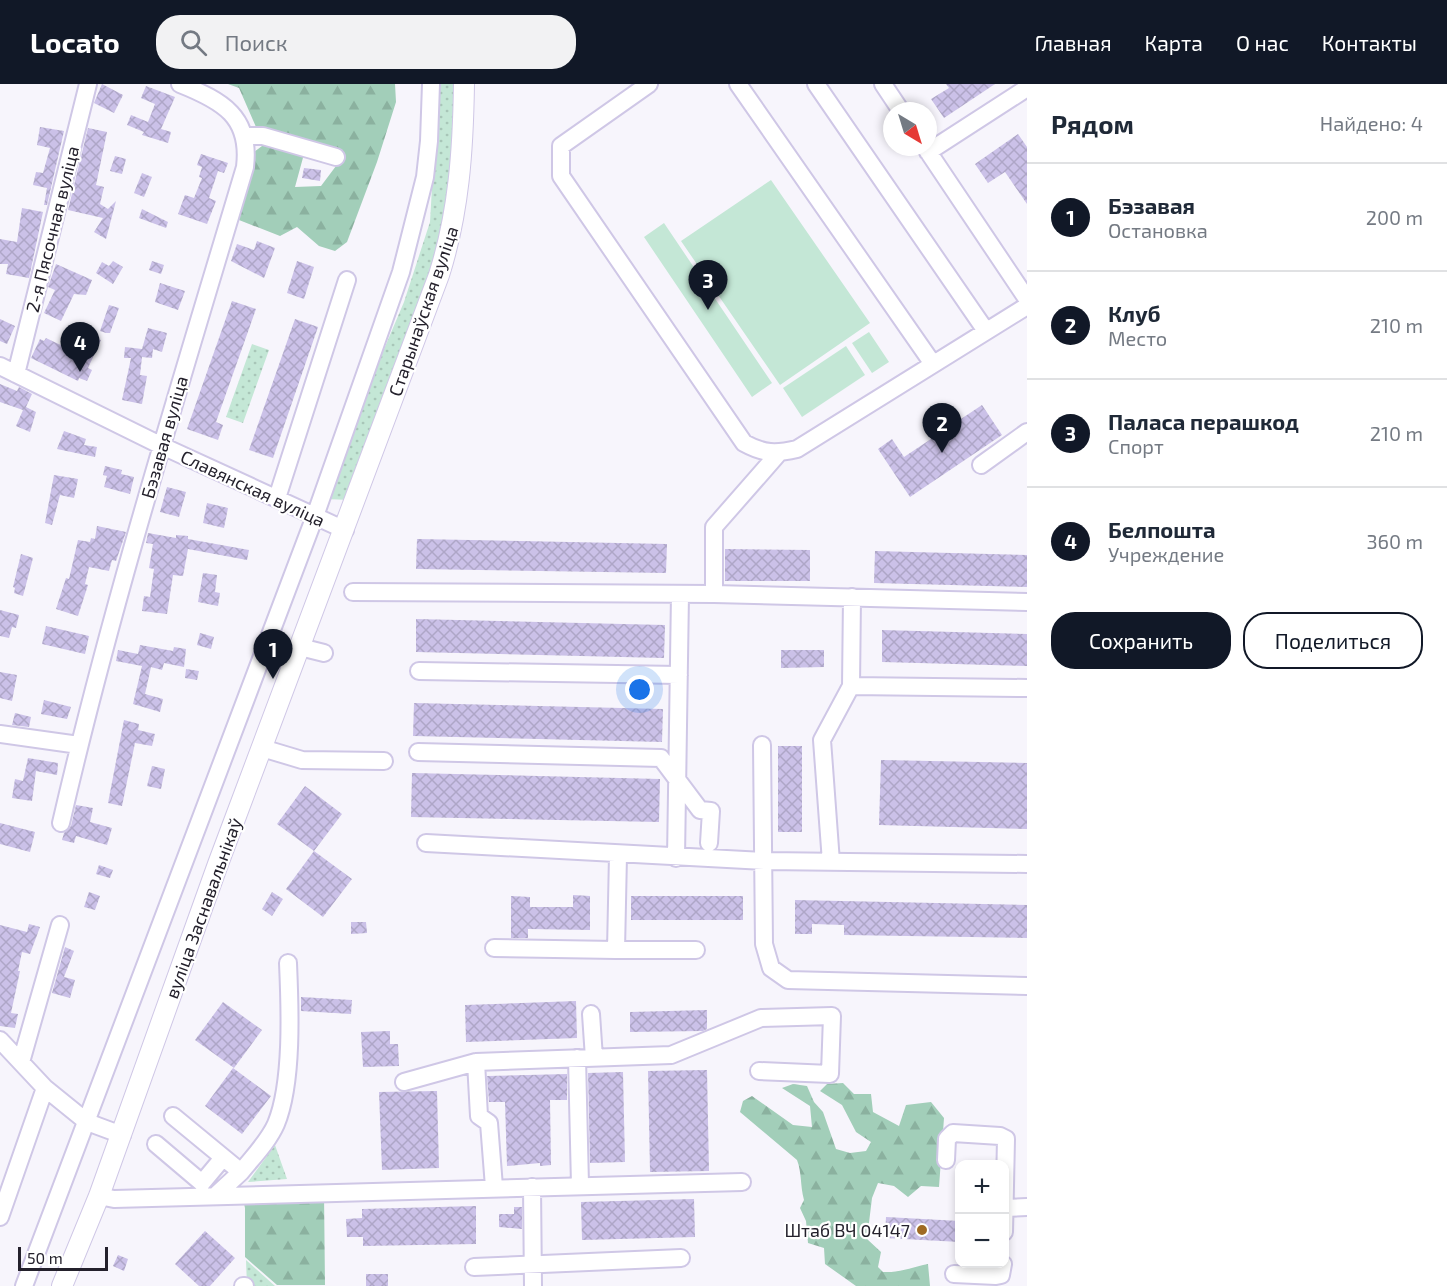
<!DOCTYPE html>
<html lang="ru">
<meta charset="utf-8">
<style>
:root{--surface:#fff;--page:#f2f2f3;--text:#1f2937;--muted:#747a83;--line:#e0e1e3;--accent:#111827}
body{margin:0;font-family:"Exo 2",sans-serif;background:var(--page);color:var(--text)}
.controls{position:absolute;right:18px;bottom:18px;display:grid;overflow:hidden;border-radius:12px;box-shadow:0 3px 9px #0003}
.controls button{width:54px;height:54px;display:grid;place-items:center;padding:0;border:0;border-bottom:2px solid var(--line);background:var(--surface);color:var(--text);font:30px sans-serif}
.compass{position:absolute;left:883px;top:18px;width:54px;height:54px;border-radius:50%;background:var(--surface);box-shadow:0 3px 9px #0003;rotate:142deg}
.scale{position:absolute;left:18px;bottom:15px;width:90px;box-sizing:border-box;padding-left:6px;border:3px solid #24212c;border-top:0;font-size:16px;line-height:21px;white-space:nowrap;color:#24212c;-webkit-text-stroke:4px #fff;paint-order:stroke}
.you{position:absolute;left:640px;top:606px;width:21px;height:21px;margin:-15px;border:4px solid #fff;border-radius:50%;background:#1a73e8;box-shadow:0 0 0 9px #1a73e833}
.badge{display:grid;place-items:center;width:39px;height:39px;border-radius:50%;background:var(--accent);color:#fff;font-size:20px;font-weight:700}
.pin{position:absolute;translate:-50% -50px;filter:drop-shadow(0 2px 3px #0008)}
.pin::after{content:'';position:absolute;top:32px;width:21px;height:18px;background:inherit;clip-path:polygon(0 0,100% 0,50% 100%)}
.list{margin:0;padding:0;list-style:none}
h2{display:flex;justify-content:space-between;align-items:center;height:78px;margin:0;padding:0 24px;font-size:26px}
h2 small{font-size:20px;font-weight:400;color:var(--muted)}
.list li{display:grid;grid-template-columns:39px 1fr auto;gap:18px;align-items:center;box-sizing:border-box;height:108px;padding:0 24px;border-top:2px solid var(--line)}
.list b{display:block;font-size:22px;white-space:nowrap}
.list p{margin:0;font-size:20px;white-space:nowrap;color:var(--muted)}
.list em{font-size:20px;font-style:normal;color:var(--muted)}
.actions{display:flex;gap:12px;padding:18px 24px}
.actions a{flex:1;padding:14px 0;border:2px solid var(--accent);border-radius:24px;text-align:center;font-size:21px;color:var(--accent)}
.actions .main{background:var(--accent);color:#fff}
.icon{flex:none;width:33px;height:33px;fill:none;stroke:currentColor;stroke-width:2;stroke-linecap:round;stroke-linejoin:round}
.map{position:relative;flex:none;width:1027px;height:1202px;overflow:hidden}
header{display:flex;align-items:center;gap:36px;box-sizing:border-box;height:84px;padding:0 30px;background:var(--accent);color:#fff}
header strong{font-size:28px}
nav{display:flex;gap:33px;margin-inline-start:auto;font-size:21px}
.search{width:420px;height:54px;background:var(--page);display:flex;align-items:center;gap:15px;box-sizing:border-box;padding:0 21px;border-radius:24px;color:var(--muted);font-size:22px}
main{display:flex}
aside{flex:1;background:var(--surface)}
.map>svg:first-child{display:block}
</style>
<header>
<strong>Locato</strong>
<div class="search"><svg class="icon" aria-label="search" viewBox="0 0 24 24"><circle cx="10" cy="10" r="6"/><path d="M15 15l6 6"/></svg>Поиск</div>
<nav><a>Главная</a><a>Карта</a><a>О нас</a><a>Контакты</a></nav>
</header>
<main>
<div class="map">
<svg width="1027" height="1202" viewBox="0 0 1027 1202">
<defs>
<pattern id="green-dots" width="8" height="8" patternUnits="userSpaceOnUse" patternTransform="scale(1.5)"><rect width="8" height="8" fill="#c4e7d6"/><path d="M2 2h.1M6 6h.1" fill="none" stroke="#a8c6b8" stroke-width="1.8" stroke-linecap="round"/></pattern>
<pattern id="forest-firs" width="22" height="20" patternUnits="userSpaceOnUse" patternTransform="scale(1.5)"><rect width="22" height="20" fill="#a2ceb9"/><path d="M5 1l3.5 6h-7zM16 11l3.5 6h-7z" fill="#8bb19f"/></pattern>
<pattern id="building-cross-hatch" width="8" height="8" patternUnits="userSpaceOnUse" patternTransform="scale(1.5)"><rect width="8" height="8" fill="#cbc1e8"/><path d="M0 0l8 8M0 8l8-8" fill="none" stroke="#aea6c7"/></pattern>
</defs>
<rect width="100%" height="100%" fill="#f7f5fc"/>
<path fill="url(#green-dots)" d="M438,0H459L456,51L439,172L349,416L327,415L362,317L404,218L430,138Z
M252,260L269,266L243,339L226,333Z
M275,1061L287,1095L248,1098Z
M246,1176L275,1202H247Z"/>
<path fill="url(#forest-firs)" d="M228,0H395L396,18L377,78L347,158L335,167L319,162L297,143L280,152L239,136L254,68L266,59L304,70L295,103L321,102L339,78L341,70L256,43L239,4Z
M843,999L854,1010H871L873,1028L899,1042L906,1021L931,1018L944,1034L939,1103L921,1102L908,1113L894,1102L878,1099L872,1114L867,1155L881,1168L878,1183L883,1188C900,1189 912,1183 928,1180L930,1202H856L825,1180L824,1164L808,1159L806,1137L800,1124L804,1116C800,1101 802,1089 797,1076L740,1028L743,1017L752,1012L793,1041L812,1043L810,1022L782,1004L793,1000L807,1002L814,1018L823,1028L836,1065L850,1069L866,1067L871,1058L856,1048L842,1021L820,1007L827,1000Z
M324,1109L325,1201H277L245,1173V1124L242,1111Z"/>
<path fill="#c4e7d6" d="M771,96L870,239L780,301L681,157Z
M664,139L772,299L752,313L644,153Z
M869,248L889,278L872,289L852,259Z
M846,262L865,291L802,333L783,304Z"/>
<path fill="url(#building-cross-hatch)" d="M102,0L123,11L114,29L94,19Z
M946,0H995L944,34L931,15L949,4Z
M146,2L175,13L161,45L171,48L168,59L142,51L144,48L127,41L131,31L148,38L155,20L141,14Z
M40,43L64,47L47,121H44L47,104L33,101L36,88L43,89L50,64L37,61Z
M88,44L107,48L96,101L104,103L100,120L108,125L116,117L106,155L94,148L103,134L68,126Z
M1018,50L1027,63V120L1005,88L988,99L975,80Z
M201,70L228,79L224,89L218,87L209,114L216,117L207,140L178,130L185,111L194,114L202,94L199,93L202,83L197,81Z
M115,72L126,75L122,90L110,87Z
M304,84L321,86L320,97L302,94Z
M142,89L152,93L144,113L134,109Z
M22,124L43,128L29,194L6,190L8,180H0V155L17,158Z
M142,125L168,138L166,144L139,134Z
M257,157L275,164L264,194L231,177L237,160L254,166Z
M113,177L123,183L113,200L96,189L102,178L109,182Z
M152,177L164,181L161,190L149,186Z
M297,177L314,183L304,215L287,209Z
M56,180L92,196L86,211L74,210L61,237L44,229L55,206L48,203Z
M160,199L185,207L178,226L155,218Z
M232,217L256,225L216,338L223,341L218,356L187,345Z
M109,221L119,224L110,249H106L100,247Z
M0,235L15,242L7,260L0,257Z
M295,235L318,243L273,374L249,366Z
M148,244L167,249L162,268L153,265L152,274L142,273L140,291L147,292L142,320L122,316L131,274H124L125,263L142,265Z
M79,249L101,256L88,284L92,286L87,297L79,294L78,297L31,274L40,255L44,257L46,254L71,266Z
M0,300L17,307L19,303L32,310L26,323L36,328L30,348L16,342L23,326L0,318Z
M982,321L1002,351L910,413L878,365L892,355L904,373Z
M64,347L86,355L84,361L97,363L95,373L57,365Z
M105,382L122,386L121,390L134,393L130,410L104,403L107,392L103,391Z
M54,391L78,395L74,414L60,411L52,441L45,439Z
M167,403L186,408L179,433L160,428Z
M207,419L228,424L224,444L203,439Z
M97,442L126,448L116,477L112,476L109,487L89,483L85,500L88,501L78,532L56,525L66,494L69,495L78,456L90,458L91,454L95,455Z
M148,449L176,454V451L188,452V455L249,466L247,476L188,465L183,492L173,491L167,530L142,527L144,512L150,513L154,485L149,484L153,460L146,459Z
M417,455L667,460L666,489L416,485Z
M725,465L810,466V497H725Z
M875,467L1027,471V503L874,499Z
M21,470L33,474L23,512L14,509L15,504L13,503Z
M203,489L217,491L215,508L220,509L218,522L198,518Z
M0,526L19,531L16,544L12,543L9,554L0,552Z
M416,535L665,541L664,574L416,568Z
M46,542L89,552L85,570L42,560Z
M882,546L1027,550V582L882,578Z
M200,549L214,553L211,565L197,561Z
M140,561L173,567L174,563L186,565L184,583L164,579L162,586L151,583L145,610L163,615L160,628L133,620L142,582L116,577L118,566L138,570Z
M781,566H824V583L781,584Z
M186,585L199,587L197,596L185,594Z
M0,588L17,591L12,617L0,614Z
M44,616L71,623L67,635L41,630Z
M414,619L663,625L662,658L413,652Z
M15,629L31,633L29,643L12,641Z
M124,636L139,640L138,646L155,650L152,662L135,659L122,722L108,719Z
M778,662H802V748H778Z
M28,674L58,679L57,691L36,687L32,717L12,714L15,695L23,697Z
M881,676L1027,679V745L879,741Z
M152,682L165,685L161,705L147,702Z
M412,689L660,695L659,738L411,733Z
M305,702L342,730L314,767L277,740Z
M76,721L93,724L90,738L112,744L107,761L76,752L74,759L62,756L64,749L71,742Z
M0,739L35,748L30,768L0,760Z
M314,767L352,795L323,833L286,805Z
M99,781L113,786L110,794L96,790Z
M89,808L100,812L95,826L84,823Z
M272,808L283,815L272,832L262,825Z
M573,811L590,812V846L528,845V854H511V812L530,813V823H573Z
M631,812H743V836H631Z
M795,816L1027,821V854L844,851V841L812,840V850H795Z
M351,838H366L367,849L351,850Z
M29,840L40,843L30,870L22,868L18,887H20L11,929L18,930L15,944L0,942V841L27,848Z
M65,863L74,867L64,893L75,896L70,914L52,909Z
M301,913L352,916L351,930L301,927Z
M576,917L577,954L466,958L465,921Z
M223,918L262,946L234,984L195,956Z
M707,926V945L703,947L630,948V928Z
M390,947V960H398L399,982L363,983L361,948Z
M233,984L271,1012L242,1050L205,1022Z
M707,986L709,1087L650,1088L648,987Z
M623,988L625,1078L590,1079L588,989Z
M567,990V1016H550L551,1081L540,1082V1079L507,1082L505,1018H489L487,992Z
M437,1007L439,1084L382,1086L379,1008Z
M694,1115L695,1153L582,1156L581,1118Z
M476,1122V1160L363,1162V1153H347L346,1135L362,1134V1125Z
M514,1123H522V1145L499,1143V1130H514Z
M886,1133L960,1137V1158L885,1154Z
M205,1147L235,1174L210,1202H199L175,1180Z
M118,1171L128,1175L124,1187L113,1182Z
M366,1190H388V1202H366Z"/>
<g fill="none" stroke-linecap="round" stroke-linejoin="round">
<defs>
<path id="minor" d="M649,0L561,62V92L744,359C764,370 776,370 797,365L1027,222
M738,0L933,280
M816,0L986,247
M883,0L901,27
M246,52H263L336,73
M925,63L1027,215
M928,68L1027,4
M0,282L160,361L345,446
M16,290L88,0
M981,381L1027,348
M277,414L347,196
M353,508L714,510L1027,518
M714,510V443L778,370
M300,563L324,569
M419,587L679,591
M851,602L1027,604
M0,650L79,661
M762,661L764,860L771,884L788,896L1027,902
M262,664L302,676L384,677
M418,668L661,674L700,726L711,727L709,759
M61,739C112,518 180,301 245,83C251,33 223,17 180,0
M426,759L765,777L1027,780
M676,774L680,510
M831,778L822,656L851,602L852,513
M494,864L616,866L618,771
M616,866H696
M591,930L594,974
M0,956L45,1004L87,1038L122,1051
M577,974L580,1101
M21,978L60,841
M476,978L479,1032L489,1039L494,1103
M404,998L476,978L671,971L761,934L832,932L830,990L759,987
M173,1032L241,1088L215,1112
M156,1060L202,1099L222,1075
M946,1076L947,1055L953,1049L1000,1052L1006,1055L1004,1148
M241,1088C253,1073 268,1058 276,1040C293,999 290,924 288,879
M532,1103L533,1202
M99,1112L114,1115L742,1098
M1005,1124L1027,1123
M0,1133L45,1004
M474,1183L681,1174
M954,1190L996,1192L1001,1191L1003,1180
M24,1202L315,432L401,188L425,93L429,57L431,0
M243,1202H245"/>
<path id="major" d="M62,1202L99,1112L218,780L439,191C459,128 463,66 464,0"/>
</defs>
<use href="#minor" stroke="#cfc7e6" stroke-width="20"/>
<use href="#major" stroke="#cfc7e6" stroke-width="22"/>
<use href="#minor" stroke="#fff" stroke-width="16"/>
<use href="#major" stroke="#fff" stroke-width="20"/>
</g>
<circle fill="#9f6a23" stroke="#fff" stroke-width="2" cx="922" cy="1146" r="6"/>
<g text-anchor="middle" dominant-baseline="central" stroke-width="4.5" stroke-linejoin="round" paint-order="stroke">
<g font-size="18" fill="#24212c" stroke="#fff">
<text transform="translate(52 145) rotate(-76)">2-я Пясочная вуліца</text>
<text transform="translate(423 227) rotate(-71)">Старынаўская вуліца</text>
<text transform="translate(164 353) rotate(-74)">Бэзавая вуліца</text>
<text transform="translate(253 404) rotate(25)">Славянская вуліца</text>
<text transform="translate(203 824) rotate(-70)">вуліца Заснавальнікаў</text>
</g>
<g font-size="18" fill="#24212c" stroke="#fff" text-anchor="end">
<text x="910" y="1146">Штаб ВЧ 04147</text>
</g>
</g>
</svg>
<div class="controls">
<button>+</button>
<button>−</button>
</div>
<svg class="compass" viewBox="-18 -18 36 36"><path d="M0-13l5 13h-10z" fill="#e53935"/><path d="M0 13l5-13h-10z" fill="#747a83"/></svg>
<div class="scale">50 m</div>
<div class="you"></div>
<div class="pin badge" style="left:273px;top:595px">1</div>
<div class="pin badge" style="left:942px;top:369px">2</div>
<div class="pin badge" style="left:708px;top:226px">3</div>
<div class="pin badge" style="left:80px;top:288px">4</div>
</div>
<aside>
<h2>Рядом<small>Найдено: 4</small></h2>
<ul class="list">
<li><span class="badge">1</span><div><b>Бэзавая</b><p>Остановка</p></div><em>200 m</em></li>
<li><span class="badge">2</span><div><b>Клуб</b><p>Место</p></div><em>210 m</em></li>
<li><span class="badge">3</span><div><b>Паласа перашкод</b><p>Спорт</p></div><em>210 m</em></li>
<li><span class="badge">4</span><div><b>Белпошта</b><p>Учреждение</p></div><em>360 m</em></li>
</ul>
<div class="actions"><a class="main">Сохранить</a><a>Поделиться</a></div>
</aside>
</main>
